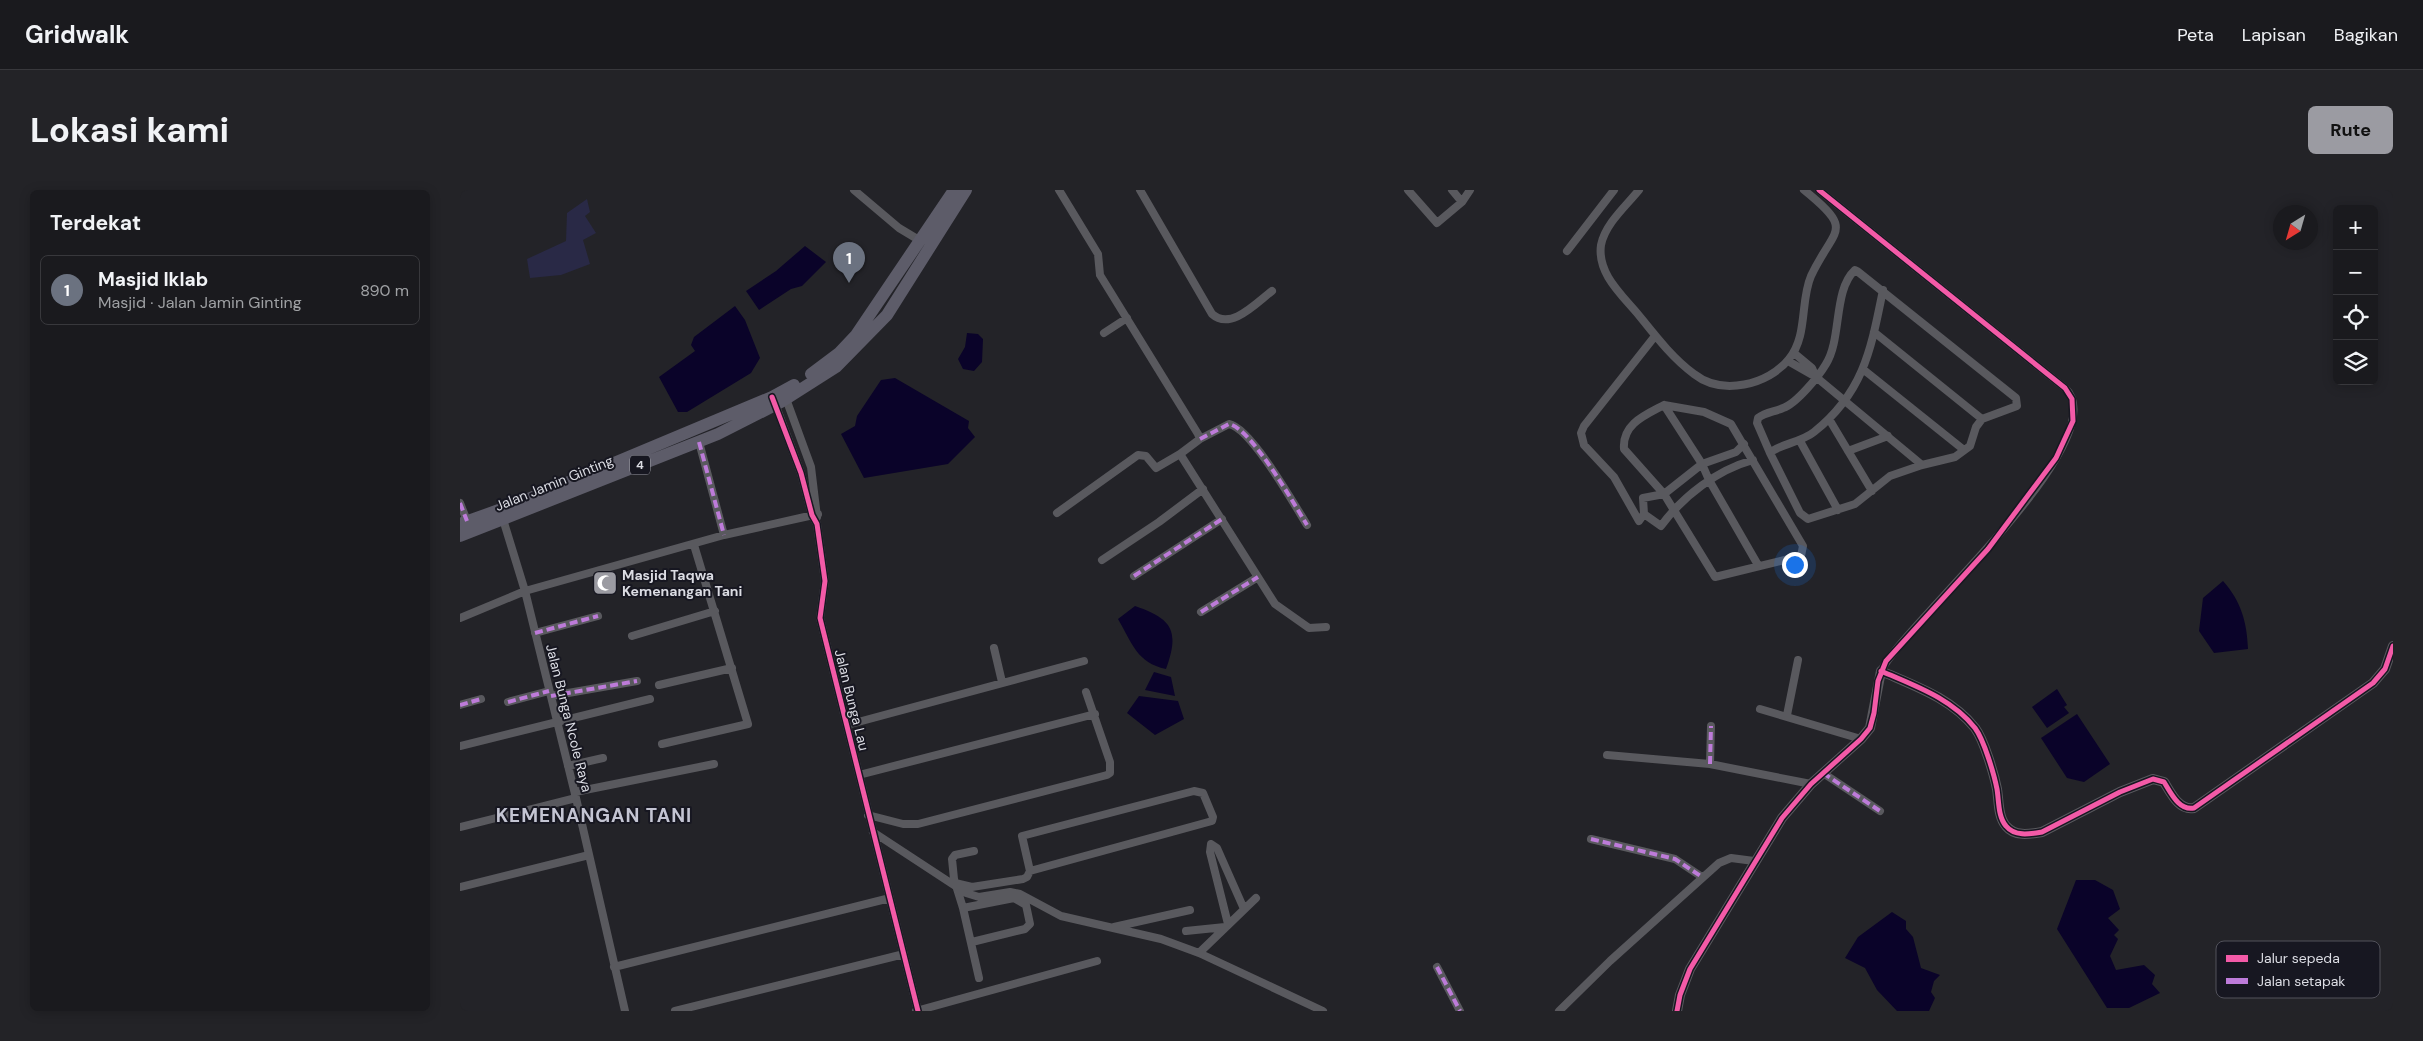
<!DOCTYPE html>
<html lang="id">
<meta charset="utf-8">
<style>
:root{--surface:#1a1a1e;--page:#232327;--text:#f1f3f6;--muted:#9fa1a4;--line:#38383c;--accent:#9b9ba2}
body{margin:0;font-family:"DM Sans",sans-serif;background:var(--page);color:var(--text)}
.controls{position:absolute;right:15px;top:15px;display:grid;overflow:hidden;border-radius:8px;box-shadow:0 2px 12px #0003}
.controls button{width:45px;height:45px;display:grid;place-items:center;padding:0;border:0;border-bottom:1px solid var(--line);background:var(--surface);color:var(--text);font:25px sans-serif}
.compass{position:absolute;left:1813px;top:15px;width:45px;height:45px;border-radius:50%;background:var(--surface);box-shadow:0 2px 12px #0003;rotate:217deg}
.you{position:absolute;left:1334px;top:374px;width:18px;height:18px;margin:-12px;border:4px solid #fff;border-radius:50%;background:#1a73e8;box-shadow:0 0 0 8px #1a73e833}
.badge{display:grid;place-items:center;width:32px;height:32px;border-radius:50%;background:var(--accent);color:#fff;font-size:16px;font-weight:700}
.pin{position:absolute;translate:-50% -41px;filter:drop-shadow(0 1px 2px #0008)}
.pin::after{content:'';position:absolute;top:26px;width:18px;height:15px;background:inherit;clip-path:polygon(0 0,100% 0,50% 100%)}
.list{margin:0;padding:0;list-style:none}
h2{display:flex;justify-content:space-between;align-items:center;height:65px;margin:0;padding:0 20px;font-size:21px}
h2 small{font-size:16px;font-weight:400;color:var(--muted)}
.list li{display:grid;grid-template-columns:32px 1fr auto;gap:15px;align-items:center;box-sizing:border-box;height:70px;margin:0 10px 10px;padding:0 10px;border:1px solid var(--line);border-radius:8px}
.list b{display:block;font-size:19px;white-space:nowrap}
.list p{margin:0;font-size:16px;white-space:nowrap;color:var(--muted)}
.list em{font-size:16px;font-style:normal;color:var(--muted)}
.icon{flex:none;width:28px;height:28px;fill:none;stroke:currentColor;stroke-width:2;stroke-linecap:round;stroke-linejoin:round}
.map{position:relative;flex:none;width:1933px;height:821px;overflow:hidden;border-radius:8px}
header{display:flex;align-items:center;gap:30px;box-sizing:border-box;height:70px;padding:0 25px;background:var(--surface);border-bottom:1px solid var(--line)}
header strong{font-size:24px}
nav{display:flex;gap:28px;margin-inline-start:auto;font-size:18px}
.intro{display:flex;align-items:center;justify-content:space-between;box-sizing:border-box;height:120px;padding:0 30px}
h1{margin:0;font-size:35px}
.button{padding:12px 22px;border-radius:8px;background:var(--accent);color:#111;font-size:18px;font-weight:700}
main{display:flex;gap:30px;padding:0 30px}
aside{flex:1;background:var(--surface);border-radius:8px;box-shadow:0 2px 12px #0003}
.map>svg:first-child{display:block}
</style>
<header>
<strong>Gridwalk</strong>
<nav><a>Peta</a><a>Lapisan</a><a>Bagikan</a></nav>
</header>
<div class="intro"><h1>Lokasi kami</h1><a class="button">Rute</a></div>
<main>
<aside>
<h2>Terdekat<small></small></h2>
<ul class="list">
<li><span class="badge" style="background:#6b7280">1</span><div><b>Masjid Iklab</b><p>Masjid · Jalan Jamin Ginting</p></div><em>890 m</em></li>
</ul>
</aside>
<div class="map">
<svg width="1933" height="821" viewBox="0 0 1933 821">
<rect width="100%" height="100%" fill="#232328"/>
<path fill="#292946" d="M127,9L130,22L125,26L136,43L123,50L130,74L101,85L70,88L67,69L106,51L107,23Z"/>
<path fill="#0a0329" d="M345,56L366,72L342,96L331,99L299,120L286,101L316,81Z
M275,116L285,130L300,168L291,183L227,222H218L199,187L235,161L231,155L234,147Z
M507,143L518,144L523,149L522,172L514,181L503,179L498,169L505,157Z
M435,188L509,231L508,238L515,247L488,274L404,288L381,244L395,236L397,226L421,190Z
M1763,391C1781,411 1787,432 1788,459L1754,463L1739,441L1743,408Z
M675,416C712,429 720,440 706,479C677,473 672,453 658,429Z
M694,482L711,487L715,506L685,500Z
M1597,499L1607,515L1604,517L1609,523L1587,538L1572,517Z
M679,506L718,511L724,529L695,545L667,523Z
M1617,524L1650,574L1624,592L1607,588L1581,548Z
M1616,690H1635L1653,700L1660,719L1648,728L1659,740L1654,745L1658,749L1650,766L1656,780L1684,775L1695,785L1692,794L1700,803L1669,818H1647L1597,739Z
M1432,722L1446,731V739L1453,747L1461,778L1480,785L1474,791L1471,802L1475,808L1469,821H1437L1417,800L1405,778L1385,768L1398,747Z"/>
<g fill="none" stroke-linecap="round" stroke-linejoin="round">
<path stroke="#59595e" stroke-width="8" d="M394,0L439,38L459,50
M599,0L638,64L640,85L738,244L740,249L720,264L815,414L849,438L866,437
M680,0L752,124C771,141 796,113 812,101
M948,0L977,33L1002,12L1010,0
M992,0L1002,12
M1179,0C1166,16 1145,34 1141,55C1137,83 1161,104 1177,123C1194,144 1212,168 1234,184C1262,206 1308,195 1329,169C1348,146 1340,111 1351,86C1374,37 1396,42 1344,0
M1359,0L1605,198C1659,249 1444,434 1421,481
M1107,61L1154,0
M1414,142L1522,229
M644,143L667,128
M1195,146L1124,236L1121,243L1124,255L1154,287L1179,331L1184,324L1183,308L1204,304L1242,274L1276,262L1284,254
M1334,163L1352,178L1356,187L1462,275
M1328,171L1356,187
M1404,180L1504,260
M325,206L351,277L357,327
M314,211L341,283L352,325L357,334L365,391L360,428L458,821
M1204,215L1244,222L1271,234L1343,356L1341,366L1255,387L1204,304L1164,259C1162,234 1185,225 1204,215Z
M1204,215L1242,274L1249,290L1298,375
M1369,229L1412,301
M740,249L769,234C791,238 834,314 847,335
M1340,251L1378,320
M239,252L264,345
M1388,261L1428,246
M1310,263L1297,233L1298,228C1306,222 1314,222 1323,218C1336,214 1359,186 1366,174C1382,149 1373,100 1395,80L1397,81L1556,208L1557,216L1522,229L1516,237L1510,256L1495,267L1462,275L1430,286L1395,314L1348,329L1340,323L1310,263C1317,255 1342,252 1354,242C1404,202 1411,159 1423,100
M0,313L7,331
M597,323L678,265L686,266L696,278L720,264
M1184,324L1201,336C1223,306 1257,280 1293,270
M42,326L65,401L116,608L165,821
M642,370L699,332L743,299
M674,386L762,329
M741,422L798,387
M0,428L65,401L264,345L358,324
M75,443L138,426
M172,446L255,421
M534,458L542,492
M199,495L272,478
M91,506L177,491
M48,512L89,501
M0,515L21,509
M1300,519L1401,549
M1327,525L1338,470
M387,535L624,471
M202,554L288,534L234,355
M0,556L190,509
M1147,565L1250,574L1351,594
M1250,574L1251,536
M108,576L143,568
M1363,583L1420,621
M399,585L635,524
M115,602L254,574
M408,625L443,634H458L647,585L650,583V572L626,502
M0,637L116,608
M413,642L506,703L519,707L550,702L560,704L601,726L701,749L739,763L863,821
M1131,649L1215,669L1242,687
M514,661L495,665L492,669L494,689L503,718L519,788
M495,693L512,697L563,689L567,687L570,681L562,646L734,601L743,603L753,627L752,631L570,681
M0,697L129,665
M503,718L554,708L566,715L570,734L565,739L512,752
M768,734L750,662L751,654L757,658L784,719
M654,737L730,720
M726,741L765,737
M739,763L796,708
M154,777L430,708
M977,777L1000,821
M215,821L444,764
M456,821L637,771
M1099,821L1150,771L1259,673L1271,668L1294,671"/>
<path stroke="#59595e" stroke-width="10" d="M1217,821L1220,805L1230,779L1322,628L1351,594L1401,549L1410,538L1421,481C1455,496 1491,508 1515,538C1524,550 1534,584 1537,599C1539,611 1538,627 1546,636C1555,647 1570,644 1582,642L1660,602L1693,589L1704,592C1711,603 1719,621 1734,618L1913,493L1925,479L1933,456"/>
<path stroke="#5d5c69" stroke-width="12" d="M351,184L379,163L396,145L494,0
M0,334L61,312L312,207L334,195
M0,346L258,244L321,212L376,177L427,125L506,0"/>
<path stroke="#bd7bd9" stroke-width="4" stroke-dasharray="8 4" stroke-linecap="butt" d="M740,249L769,234C791,238 834,314 847,335
M239,252L264,345
M0,313L7,331
M674,386L762,329
M741,422L798,387
M75,443L138,426
M91,506L177,491
M48,512L89,501
M0,515L21,509
M1250,574L1251,536
M1363,583L1420,621
M1131,649L1215,669L1242,687
M977,777L1000,821"/>
<defs>
<path id="cycleway" d="M312,207L341,283L352,325L357,334L365,391L360,428L458,821
M1421,481C1455,496 1491,508 1515,538C1524,550 1534,584 1537,599C1539,611 1538,627 1546,636C1555,647 1570,644 1582,642L1660,602L1693,589L1704,592C1711,603 1719,621 1734,618L1913,493L1925,479L1933,456
M1217,821L1220,805L1230,779L1322,628L1351,594L1401,549L1410,538L1414,523L1418,491L1426,471L1528,359L1596,268L1613,231L1612,209L1605,198L1359,0"/>
</defs>
<use href="#cycleway" stroke="#171721" stroke-width="8"/>
<use href="#cycleway" stroke="#f35aa7" stroke-width="5"/>
</g>
<defs>
<symbol id="mosque-square" viewBox="-11 -11 22 22"><rect x="-9" y="-9" width="18" height="18" rx="4" fill="#9b9ba2" stroke="#171721"/><path d="M3.5-4.9A6 6 0 1 0 3.5 4.9A5 5 0 1 1 3.5-4.9Z" fill="#fff"/></symbol>
</defs>
<g fill-rule="evenodd">
<use href="#mosque-square" x="131" y="379" width="28" height="28"/>
</g>
<g text-anchor="middle" dominant-baseline="central" stroke-width="4" stroke-linejoin="round" paint-order="stroke">
<rect fill="#171721" stroke="#a0a1a9" stroke-width="1" x="170" y="265.5" width="20" height="19" rx="4"/>
<g font-size="12" font-weight="bold" fill="#dbdce3">
<text x="180" y="275">4</text>
</g>
<g font-size="14" fill="#dbdce3" stroke="#171721">
<text transform="translate(94 293) rotate(-22)">Jalan Jamin Ginting</text>
<text transform="translate(392 510) rotate(76)">Jalan Bunga Lau</text>
<text transform="translate(109 528) rotate(76)">Jalan Bunga Ncole Raya</text>
</g>
<g font-size="14" font-weight="bold" fill="#dbdce3" stroke="#171721" text-anchor="start">
<text x="162" y="385">Masjid Taqwa<tspan x="162" dy="16">Kemenangan Tani</tspan></text>
</g>
<g font-size="19" font-weight="bold" letter-spacing="1" fill="#c4c5d3" stroke="#171721">
<text x="134" y="625">KEMENANGAN TANI</text>
</g>
</g>
<rect x="1756" y="751" width="164" height="57" rx="8" fill="#171721" stroke="#52525b" stroke-width="1"/>
<rect x="1766" y="765" width="22" height="7" fill="#f35aa7"/>
<rect x="1766" y="788" width="22" height="6" fill="#bd7bd9"/>
<g font-size="14" fill="#dbdce3">
<text x="1797" y="773">Jalur sepeda</text>
<text x="1797" y="796">Jalan setapak</text>
</g>
</svg>
<div class="controls">
<button>+</button>
<button>−</button>
<button><svg class="icon" aria-label="locate" viewBox="0 0 24 24"><circle cx="12" cy="12" r="6"/><path d="M12 2v4M12 18v4M2 12h4M18 12h4"/></svg></button>
<button><svg class="icon" aria-label="layers" viewBox="0 0 24 24"><path d="M12 4l9 5-9 5-9-5zM3 14l9 5 9-5"/></svg></button>
</div>
<svg class="compass" viewBox="-18 -18 36 36"><path d="M0-13l5 13h-10z" fill="#e53935"/><path d="M0 13l5-13h-10z" fill="#9fa1a4"/></svg>
<div class="you"></div>
<div class="pin badge" style="left:389px;top:93px;background:#6b7280">1</div>
</div>
</main>
